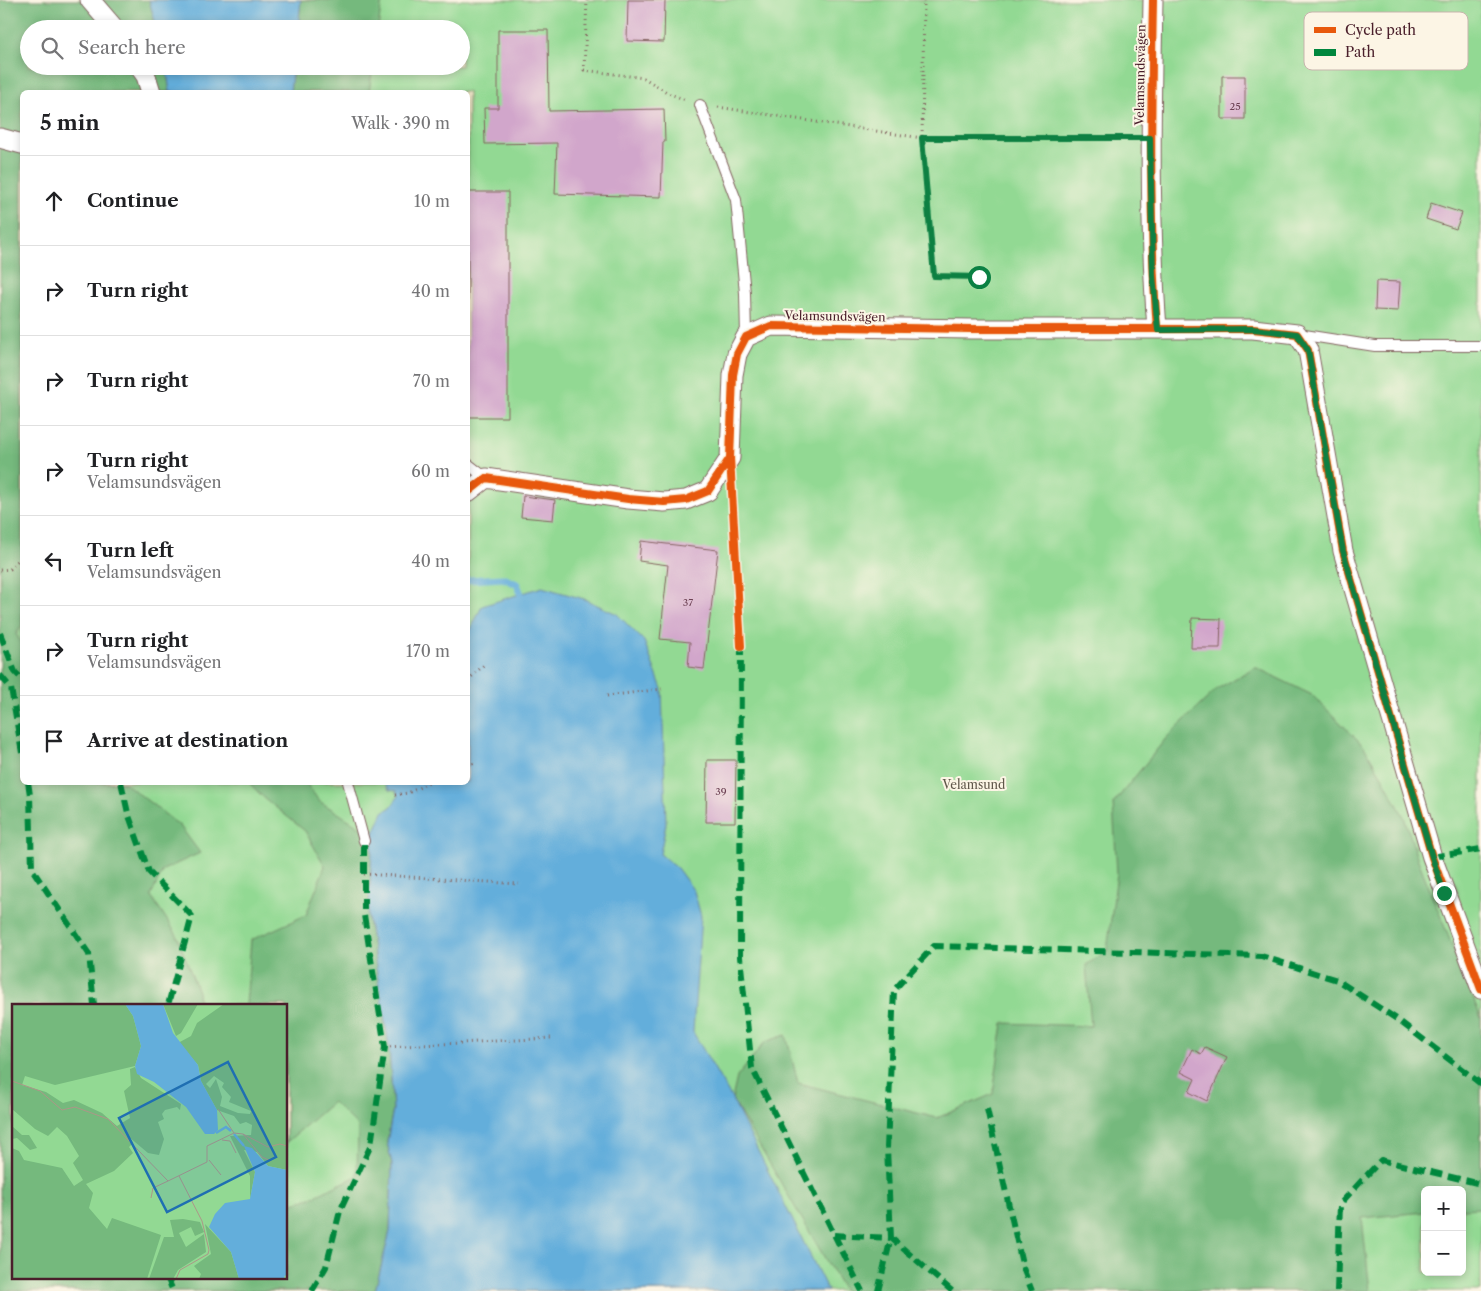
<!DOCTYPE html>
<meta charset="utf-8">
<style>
:root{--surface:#fff;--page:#f2f2f2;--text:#202124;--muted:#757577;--line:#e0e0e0}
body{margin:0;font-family:"Libre Caslon Text",serif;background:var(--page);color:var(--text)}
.controls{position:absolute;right:15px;bottom:15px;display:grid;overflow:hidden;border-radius:8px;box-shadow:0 2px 8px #0003}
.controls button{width:45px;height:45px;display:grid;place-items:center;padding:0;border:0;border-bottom:1px solid var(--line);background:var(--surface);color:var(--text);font:25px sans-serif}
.stop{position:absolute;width:15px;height:15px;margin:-11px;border:4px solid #0b8043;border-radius:50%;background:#fff}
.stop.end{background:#0b8043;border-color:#fff;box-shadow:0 1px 5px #0008}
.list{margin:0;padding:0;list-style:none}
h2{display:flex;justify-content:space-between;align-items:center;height:65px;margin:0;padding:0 20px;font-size:21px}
h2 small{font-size:16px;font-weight:400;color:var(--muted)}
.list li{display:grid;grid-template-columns:32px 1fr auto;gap:15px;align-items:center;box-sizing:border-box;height:90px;padding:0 20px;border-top:1px solid var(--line)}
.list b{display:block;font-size:19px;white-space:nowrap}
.list p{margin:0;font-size:16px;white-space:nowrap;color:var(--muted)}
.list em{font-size:16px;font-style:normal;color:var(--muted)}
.icon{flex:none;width:28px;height:28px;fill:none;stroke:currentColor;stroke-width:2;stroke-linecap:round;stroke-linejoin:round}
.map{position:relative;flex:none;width:1481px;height:1291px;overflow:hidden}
.search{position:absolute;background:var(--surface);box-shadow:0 2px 8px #0003;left:20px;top:20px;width:450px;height:55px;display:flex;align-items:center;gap:12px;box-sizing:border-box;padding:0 18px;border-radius:28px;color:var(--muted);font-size:19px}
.panel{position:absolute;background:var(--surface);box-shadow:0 2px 8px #0003;left:20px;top:90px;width:450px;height:695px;border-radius:8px}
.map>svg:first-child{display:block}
</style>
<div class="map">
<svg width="1481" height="1291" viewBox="0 0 1481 1291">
<rect width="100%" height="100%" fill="#fcf5e5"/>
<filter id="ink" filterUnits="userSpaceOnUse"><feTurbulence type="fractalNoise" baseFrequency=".02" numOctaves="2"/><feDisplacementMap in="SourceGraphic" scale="10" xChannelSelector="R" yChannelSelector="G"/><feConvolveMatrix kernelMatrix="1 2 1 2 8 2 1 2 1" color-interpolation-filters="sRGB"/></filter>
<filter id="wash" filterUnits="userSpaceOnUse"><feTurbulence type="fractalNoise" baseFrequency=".0096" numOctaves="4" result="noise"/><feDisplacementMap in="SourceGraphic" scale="20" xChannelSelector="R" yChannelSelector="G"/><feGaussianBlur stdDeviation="1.12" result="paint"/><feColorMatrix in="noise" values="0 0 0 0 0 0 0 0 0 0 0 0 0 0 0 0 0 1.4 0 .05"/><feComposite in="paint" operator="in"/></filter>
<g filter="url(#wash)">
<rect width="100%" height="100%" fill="#efe5c6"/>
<path fill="#92d993" stroke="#6e7c5f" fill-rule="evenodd" d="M149,0H1481V1291H0L22,215V782H468V92H162L164,66H461V29H157ZM14,1005H286V1277H14ZM1425,1190H1462V1272H1425Z"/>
<path fill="#75b97d" stroke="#606c54" d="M0,0H149L157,29H29V66H166L170,92H22V626L16,634L22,644V782L125,783L180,826L200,853L163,870L151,896L177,935L198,992L199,1005H14V1277H286V1205L311,1198L357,1176L358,1127L333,1102L289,1140L286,1143V1005H246L251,940L306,915L325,866L305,831L263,797L249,783H306L319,801L373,835L368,917L389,1046L393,1109L387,1142L392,1164L390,1231L375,1291H0Z
M301,0H382L378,29H298Z
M293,66H373L369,92H290Z
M1255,667L1312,695L1363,745L1383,778L1404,817L1418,860L1481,1018V1208L1462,1209V1190H1425V1212L1362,1218L1370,1291H844L732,1099L737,1077L765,1042L786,1035L798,1083L937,1118L993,1094L1003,1023L1091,1026L1086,965L1107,951L1117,873L1113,804L1167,737L1217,689Z"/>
<path fill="#63aedb" stroke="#566683" d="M149,0H301L298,29H157Z
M166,66H293L290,92H170Z
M542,587L584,599L617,614L644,641L662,689L666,824L660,854L677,868L694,891L701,916L693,1032L732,1099L828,1291H375L390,1231L392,1164L387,1142L393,1109L389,1046L368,917L373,835L383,812L391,807L398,797L396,791L389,790L385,783L468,782V635L482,606Z"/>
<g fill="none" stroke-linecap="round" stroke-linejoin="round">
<path stroke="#63aedb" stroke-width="7" d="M468,580L503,578L517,584L521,594"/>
</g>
<g id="blocks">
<path fill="#d1a6cb" d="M628,0H665L664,42L627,41Z
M498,30H548L549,111L664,109L665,142H663L661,197L555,194L557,143L485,144L484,108H498Z
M1222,76H1245V119H1222Z
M468,192H508V417H468Z
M1431,203L1462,213L1456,229L1426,219Z
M1376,281L1400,282L1398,311L1375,310Z
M523,496L555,500L553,520L521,517Z
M641,541L718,550L704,669L688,667L690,642L660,639L668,565L639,561Z
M1192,618L1221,619L1220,648H1191Z
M707,760H736L735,822H706Z
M1205,1047L1227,1057L1207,1101L1189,1092L1195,1079L1181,1072L1192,1049L1201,1054Z"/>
</g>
</g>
<g filter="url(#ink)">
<use href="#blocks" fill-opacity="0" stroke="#846461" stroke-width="1"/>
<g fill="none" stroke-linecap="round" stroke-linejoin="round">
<defs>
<path id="lane" d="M700,105L736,200L745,293L746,337
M1298,334L1375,346H1481
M468,464L486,478
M348,782L364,841"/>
<path id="street" d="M90,0L115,29
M1153,0C1151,110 1149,220 1157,329
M139,66L146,76L151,92
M0,138L22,144
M468,492L486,478L628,499L664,502L686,500L708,491L730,458L733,375L737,354L746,337L771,326L971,329H1253L1297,334L1308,350L1343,551L1432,857L1481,989"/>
</defs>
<use href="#lane" stroke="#846461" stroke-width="12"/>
<use href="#street" stroke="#846461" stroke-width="21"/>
<path stroke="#846461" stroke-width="3" stroke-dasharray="1 4" stroke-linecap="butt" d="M587,0L584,70L644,78L670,94L686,100
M924,0L922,138L934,276L979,277
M718,107L922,138H1132
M0,570L10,569L22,556
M468,680L486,663
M607,696L662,689
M468,766L477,762
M395,795L408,793L431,782
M364,874L519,884
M385,1047L552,1038"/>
<use href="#lane" stroke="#fff" stroke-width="10"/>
<use href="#street" stroke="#fff" stroke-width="19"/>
<path stroke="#00873e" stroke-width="6" stroke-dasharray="12 6" stroke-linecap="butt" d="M0,633L15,672L22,679
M741,643L740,957L752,1068L862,1291
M0,675L11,688L22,753
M28,782L30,795L32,869L89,954L94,1005
M121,782L128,813L149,872L192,916L168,1005
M1432,857L1481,849
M987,1109L1023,1268L1032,1291
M834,1235L891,1238L952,1291
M167,1277L173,1291
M312,1291L326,1267L340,1211L371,1145L385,1047L364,915V841
M878,1291L891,1238L887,1148L894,990L934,946L1261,956L1337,980L1398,1020L1481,1084
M1337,1291L1340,1204L1381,1160L1481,1184"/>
<defs>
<path id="cycleway" d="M1153,0C1151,110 1149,220 1157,329
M468,492L486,478L628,499L664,502L686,500L708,491L730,458
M741,646L730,458L733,375L737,354L746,337L771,326L971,329H1253L1297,334L1308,350L1343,551L1432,857L1481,989"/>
</defs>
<use href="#cycleway" stroke="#fcf5e5" stroke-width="11"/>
<use href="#cycleway" stroke="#e8590c" stroke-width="8"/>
</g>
</g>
<g fill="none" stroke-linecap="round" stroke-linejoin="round" filter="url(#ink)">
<path stroke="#0b8043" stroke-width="6" d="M979,277L934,276L922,138H1150L1153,276L1158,330L1253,329L1297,334L1308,350L1343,551L1432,857L1444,893"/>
</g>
<g text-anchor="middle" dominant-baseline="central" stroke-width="4" stroke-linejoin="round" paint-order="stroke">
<g font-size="10" fill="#6c4153">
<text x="1235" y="106">25</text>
<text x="688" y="602">37</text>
<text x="721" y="791">39</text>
</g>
<g font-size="12" fill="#4a1f2b" stroke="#fcf5e5">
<text transform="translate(1140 75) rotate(-89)">Velamsundsvägen</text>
<text transform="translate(835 316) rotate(1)">Velamsundsvägen</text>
</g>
<g font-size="12" fill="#60574a" stroke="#fcf5e5">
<text x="974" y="784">Velamsund</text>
</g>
</g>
<g transform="translate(12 1004)">
<rect width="275" height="275" fill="#efe5c6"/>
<path d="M0,0H275L262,124L275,167V275H0Z" fill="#92d993"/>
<path d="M0,0H113L121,12L129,42L123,62L43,81L13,72L10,81L34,88L51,99L62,96L90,109L105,122L118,114L112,87L119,81L118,65L123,63L129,74L169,100L168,106L165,103L153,106L150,110L152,115L146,118L152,135L147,151L136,149L117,133L121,139L117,143L121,149L102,167L74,180L81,189L77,204L95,225L100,214L149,231L135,275H0V144L7,147L12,156L50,164L62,182L71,176L61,159L67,152L55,132L45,123L36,132L23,125L0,105ZM151,0H186L169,29L164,32ZM212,0H275V166L256,162L245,148L232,146L243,168L238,195V172L218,132L239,131L240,121L234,118L228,120L222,112L205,106L189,77L186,61L166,39L179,32L185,19ZM202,72L212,79L210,83L219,93L217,98L239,107L238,110L226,109L208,102L210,93L204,75L198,84L194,80ZM0,122L10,131H17L25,144L18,146L5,134L0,135ZM171,215L188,218L192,228L183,232L179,223L167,229L174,243L192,230L194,248L166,266L161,275H137L152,233H162L158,216ZM193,220L219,248L227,275H187L189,270L182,262L199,250Z" fill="#75b97d" fill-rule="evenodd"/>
<path d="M113,0H151L161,29L186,61L189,77L205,106L206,126L202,130H193L174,103L142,78L125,70L123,62L129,42L121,12ZM232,142L240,144L256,162L275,166V273L273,271L272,275H227L219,248L197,223L203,210L213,199L238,195L243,168Z" fill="#63aedb"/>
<path fill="none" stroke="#63aedb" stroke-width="2.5" d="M204,129L214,123L219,127M222,130L232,142"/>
<path fill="none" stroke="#ad9688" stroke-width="1" d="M0,77L28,87L50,106L63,103L96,115L156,177L195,158V142L222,129L231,130L250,153L259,157M206,105L222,129M231,130L256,143L268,140L275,142M210,136L218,137L224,149M197,156L209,171M139,194L141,184L156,177M164,275L168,266L196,250L197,246L190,217L167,172"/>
<path fill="#1f6fb2" fill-opacity="0.15" stroke="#1f6fb2" stroke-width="2.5" d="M216,58L264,153L155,208L107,114Z"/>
<rect width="275" height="275" fill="none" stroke="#4a1f2b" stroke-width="2.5"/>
</g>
<rect x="1304" y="12" width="164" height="58" rx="8" fill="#fcf5e5" stroke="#c7b5ad" stroke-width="1"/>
<rect x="1314" y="27" width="22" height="6" fill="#e8590c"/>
<rect x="1314" y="49" width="22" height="7" fill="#00873e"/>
<g font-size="14" fill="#4a1f2b">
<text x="1345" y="35">Cycle path</text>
<text x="1345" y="57">Path</text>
</g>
</svg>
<div class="controls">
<button>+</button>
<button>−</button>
</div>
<div class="stop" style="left:979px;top:277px"></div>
<div class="stop end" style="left:1444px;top:893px"></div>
<div class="search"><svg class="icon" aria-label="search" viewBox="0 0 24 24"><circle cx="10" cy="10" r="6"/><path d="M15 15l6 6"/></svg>Search here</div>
<section class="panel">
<h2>5 min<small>Walk · 390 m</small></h2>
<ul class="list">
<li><svg class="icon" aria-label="ahead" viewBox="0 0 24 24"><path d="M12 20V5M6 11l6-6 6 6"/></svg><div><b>Continue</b></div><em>10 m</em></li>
<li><svg class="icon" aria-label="right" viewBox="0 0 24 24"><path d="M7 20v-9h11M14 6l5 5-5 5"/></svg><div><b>Turn right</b></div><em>40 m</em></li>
<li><svg class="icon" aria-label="right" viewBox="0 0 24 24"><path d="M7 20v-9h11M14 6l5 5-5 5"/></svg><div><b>Turn right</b></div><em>70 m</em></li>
<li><svg class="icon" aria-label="right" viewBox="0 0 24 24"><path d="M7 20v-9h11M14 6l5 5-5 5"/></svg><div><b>Turn right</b><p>Velamsundsvägen</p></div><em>60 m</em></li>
<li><svg class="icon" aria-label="left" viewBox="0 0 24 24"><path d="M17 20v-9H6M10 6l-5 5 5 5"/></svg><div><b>Turn left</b><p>Velamsundsvägen</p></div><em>40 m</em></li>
<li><svg class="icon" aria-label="right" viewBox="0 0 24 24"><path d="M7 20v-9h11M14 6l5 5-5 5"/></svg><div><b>Turn right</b><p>Velamsundsvägen</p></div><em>170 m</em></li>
<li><svg class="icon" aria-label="arrive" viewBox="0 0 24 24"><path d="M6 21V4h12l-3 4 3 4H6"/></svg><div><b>Arrive at destination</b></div></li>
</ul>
</section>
</div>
